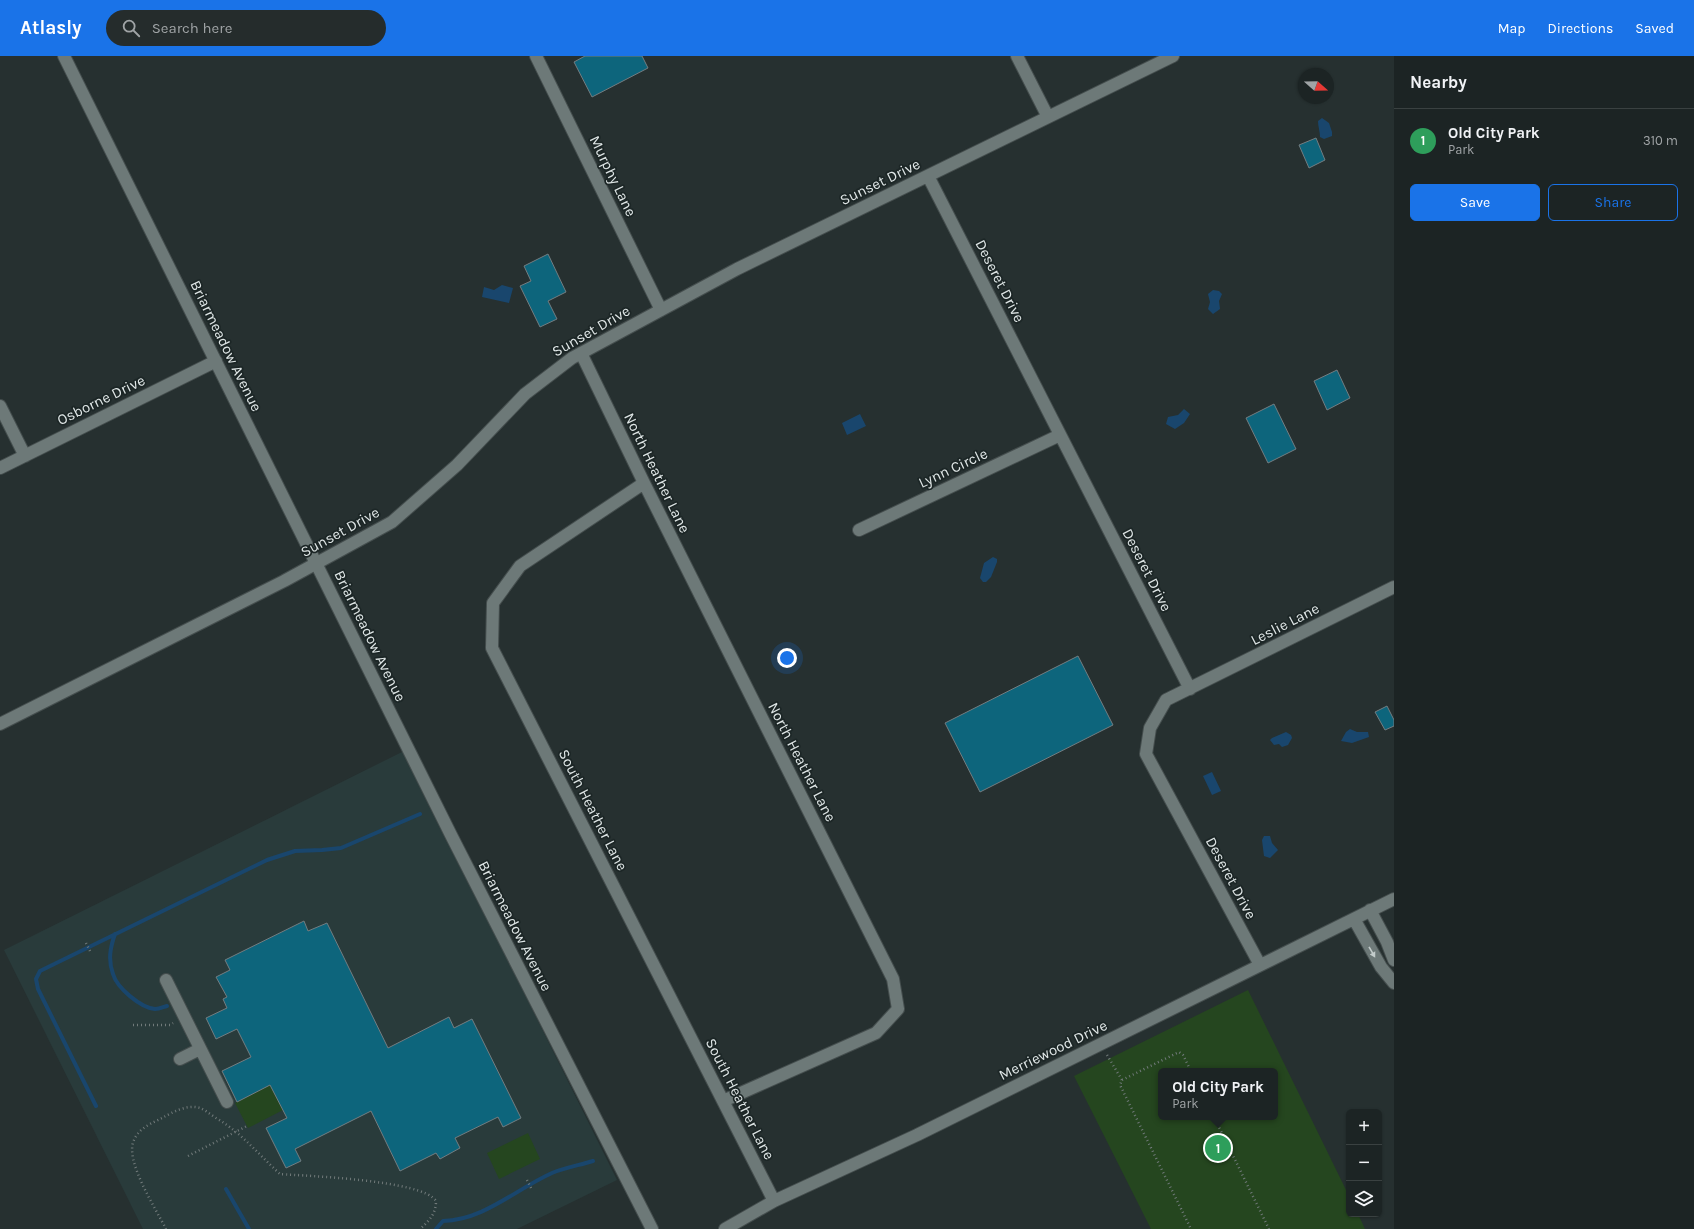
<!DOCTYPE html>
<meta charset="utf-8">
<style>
:root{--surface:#1c2424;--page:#252c2c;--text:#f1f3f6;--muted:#a0a4a6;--line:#3a4141;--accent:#1a73e8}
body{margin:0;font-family:Karla,sans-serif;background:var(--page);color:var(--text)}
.controls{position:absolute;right:12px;bottom:12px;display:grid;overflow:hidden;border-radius:6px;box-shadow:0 1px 3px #0004}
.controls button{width:36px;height:36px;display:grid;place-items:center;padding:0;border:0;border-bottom:1px solid var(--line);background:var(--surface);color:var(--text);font:20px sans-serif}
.compass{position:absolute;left:1298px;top:12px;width:36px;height:36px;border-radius:50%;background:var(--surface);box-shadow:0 1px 3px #0004;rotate:110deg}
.you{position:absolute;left:787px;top:602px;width:14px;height:14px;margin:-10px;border:3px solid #fff;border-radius:50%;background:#1a73e8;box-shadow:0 0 0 6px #1a73e833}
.badge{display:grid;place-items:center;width:26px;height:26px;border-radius:50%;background:var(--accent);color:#fff;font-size:13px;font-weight:700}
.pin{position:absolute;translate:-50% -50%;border:2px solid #fff;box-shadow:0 1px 4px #0006}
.popup{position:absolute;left:1158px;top:1012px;width:120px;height:52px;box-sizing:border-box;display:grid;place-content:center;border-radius:6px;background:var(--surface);filter:drop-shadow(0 1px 3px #0005);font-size:13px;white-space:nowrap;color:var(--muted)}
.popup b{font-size:15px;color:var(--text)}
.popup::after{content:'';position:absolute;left:50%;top:100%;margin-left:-8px;border:8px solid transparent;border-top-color:var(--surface)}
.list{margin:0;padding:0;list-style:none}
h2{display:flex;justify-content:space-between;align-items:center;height:52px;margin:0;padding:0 16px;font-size:17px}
h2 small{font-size:13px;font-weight:400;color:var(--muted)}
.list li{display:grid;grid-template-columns:26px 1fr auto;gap:12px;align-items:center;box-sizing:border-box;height:64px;padding:0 16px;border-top:1px solid var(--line)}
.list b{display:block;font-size:15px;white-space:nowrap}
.list p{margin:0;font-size:13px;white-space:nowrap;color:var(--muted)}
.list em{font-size:13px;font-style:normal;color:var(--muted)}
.actions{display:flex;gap:8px;padding:12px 16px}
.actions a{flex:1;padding:9px 0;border:1px solid var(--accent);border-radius:6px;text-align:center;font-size:14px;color:var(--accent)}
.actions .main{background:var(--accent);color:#fff}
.icon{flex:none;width:22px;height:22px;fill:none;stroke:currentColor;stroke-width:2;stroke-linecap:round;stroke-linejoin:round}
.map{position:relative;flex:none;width:1394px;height:1173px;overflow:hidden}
header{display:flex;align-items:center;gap:24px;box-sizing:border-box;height:56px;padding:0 20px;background:var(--accent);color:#fff}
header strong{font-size:19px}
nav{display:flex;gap:22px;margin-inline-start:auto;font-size:14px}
.search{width:280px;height:36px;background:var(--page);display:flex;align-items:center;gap:10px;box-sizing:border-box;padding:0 14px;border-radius:22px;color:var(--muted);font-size:15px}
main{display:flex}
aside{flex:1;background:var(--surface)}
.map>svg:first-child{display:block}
</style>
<header>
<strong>Atlasly</strong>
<div class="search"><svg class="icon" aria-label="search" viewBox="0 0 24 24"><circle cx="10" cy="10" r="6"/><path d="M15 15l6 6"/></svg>Search here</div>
<nav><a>Map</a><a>Directions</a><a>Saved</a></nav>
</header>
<main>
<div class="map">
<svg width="1394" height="1173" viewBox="0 0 1394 1173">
<rect width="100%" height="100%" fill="#263030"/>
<path fill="#293b3b" d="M404,695L617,1124L517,1173H143L4,894Z"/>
<path fill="#25461f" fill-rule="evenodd" d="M1248,934L1349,1140V1158H1358L1365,1173H1151L1074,1020ZM1161,1015H1275V1061H1161Z
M272,1028L273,1035L283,1054L248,1072L235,1047Z
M528,1077L540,1103L499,1123L487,1097Z"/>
<path fill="#19466d" d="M1322,62L1329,67L1332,76V80L1324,83L1320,81C1320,76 1318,70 1318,65Z
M502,229L513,232L509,247L482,241L484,231L494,234Z
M1213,234L1219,235L1222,238L1219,245L1220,253L1213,258L1208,253L1210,246L1208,238Z
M1184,353L1190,358L1184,367L1175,373L1166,368L1168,361L1178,359Z
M860,358L866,370L847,379L842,367Z
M993,501L997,503V506L991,521L986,526H983L980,522L984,507Z
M1350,673L1357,676H1368L1369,681L1352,687L1341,685L1346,676Z
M1286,676L1291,679L1292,682L1288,689L1282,691L1279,688L1274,689L1270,684L1272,682Z
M1212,716L1221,735L1212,739L1203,720Z
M1264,780H1270L1272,787L1278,794L1270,802L1264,800L1262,784Z"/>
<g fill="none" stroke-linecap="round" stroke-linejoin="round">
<path stroke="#19466d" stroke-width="4" d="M115,878C110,892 108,904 113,918C117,932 141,952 155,953C160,953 163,951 167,950
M96,1050L38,933L36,923L40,915L267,804L295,795L322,794L341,792L420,758
M226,1133L249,1173
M436,1173L443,1165C484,1164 516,1133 552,1117C564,1112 580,1109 593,1105"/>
</g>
<path fill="#0d657c" stroke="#737d81" d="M585,0H642L648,12L592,41L574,6Z
M1316,82L1325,104L1309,112L1299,89Z
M548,198L566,236L548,245L557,263L540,271L520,230L531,225L524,210Z
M1337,314L1350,342L1327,354L1314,325Z
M1274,348L1296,393L1268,407L1246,362Z
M1078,600L1113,669L980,736L945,667Z
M1387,650L1394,664V670L1385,674L1375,656Z
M304,865L308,875L327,867L388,992L449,961L454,972L472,963L521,1062L503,1071L498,1061L455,1082L460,1092L440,1103L436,1097L400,1115L371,1055L295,1093L301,1105L286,1112L266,1072L287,1062L270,1029L237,1046L222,1015L251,1001L237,973L216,983L206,962L227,952L223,943L227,941L216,921L230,914L225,904Z"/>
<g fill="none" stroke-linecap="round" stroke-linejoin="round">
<defs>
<path id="minor" d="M64,0L451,779L652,1173
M536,0L661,254
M1017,0L1048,61
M928,120L1190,633
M581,297L644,427L893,923L898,953L876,977L723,1045
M0,350L25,400
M0,412L216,305
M644,427L520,510L493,547L492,592L774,1145
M859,474L1060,379
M0,668L284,525L392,466L457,409L525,338L572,302L737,213L1173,0
M1370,854L1387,886L1394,904
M1354,863L1381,911L1394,927
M1260,909L1146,698L1150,672L1166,644L1394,531
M166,924L227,1046
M180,1003L200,993
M725,1173L774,1145L917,1079L1394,843"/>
</defs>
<use href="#minor" stroke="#454e4e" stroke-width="14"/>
<path stroke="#717a7a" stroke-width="2.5" stroke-dasharray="1 3" stroke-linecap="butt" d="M86,887L91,897
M133,969H170L173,967
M1107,999L1122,1024L1120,1029L1191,1173
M1122,1024L1179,996L1183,999L1191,1015
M1214,1061L1269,1173
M188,1100L247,1070
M527,1124L532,1134
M166,1173C156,1153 124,1104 134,1084C139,1072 152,1067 162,1062C173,1056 187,1048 200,1052C205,1054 210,1058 216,1062C242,1077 258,1098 280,1118C307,1120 423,1124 436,1145C436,1158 429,1165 420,1173"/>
<use href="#minor" stroke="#6d7978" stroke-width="12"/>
</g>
<defs><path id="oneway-solid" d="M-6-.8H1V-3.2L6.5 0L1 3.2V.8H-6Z"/></defs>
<use fill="#c3cccb" href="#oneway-solid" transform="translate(1372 896) rotate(60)"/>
<g text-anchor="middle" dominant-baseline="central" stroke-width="3.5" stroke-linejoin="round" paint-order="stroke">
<g font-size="15" fill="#e0e7e7" stroke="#1c2626">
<text transform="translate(613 120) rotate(64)">Murphy Lane</text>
<text transform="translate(880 126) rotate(-26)">Sunset Drive</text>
<text transform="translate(1000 225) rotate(63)">Deseret Drive</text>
<text transform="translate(591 275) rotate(-30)">Sunset Drive</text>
<text transform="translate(226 290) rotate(64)">Briarmeadow Avenue</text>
<text transform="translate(101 344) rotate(-26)">Osborne Drive</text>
<text transform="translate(953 412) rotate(-25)">Lynn Circle</text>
<text transform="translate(657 417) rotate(64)">North Heather Lane</text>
<text transform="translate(340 476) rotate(-29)">Sunset Drive</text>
<text transform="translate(1147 514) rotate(63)">Deseret Drive</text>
<text transform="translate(1285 568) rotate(-27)">Leslie Lane</text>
<text transform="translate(370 580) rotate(64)">Briarmeadow Avenue</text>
<text transform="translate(802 706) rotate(63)">North Heather Lane</text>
<text transform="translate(593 754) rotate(63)">South Heather Lane</text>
<text transform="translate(1231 822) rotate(62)">Deseret Drive</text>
<text transform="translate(515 870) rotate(63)">Briarmeadow Avenue</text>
<text transform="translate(1053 994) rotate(-26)">Merriewood Drive</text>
<text transform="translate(740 1043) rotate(63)">South Heather Lane</text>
</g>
</g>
</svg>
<div class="controls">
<button>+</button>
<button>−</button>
<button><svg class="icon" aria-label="layers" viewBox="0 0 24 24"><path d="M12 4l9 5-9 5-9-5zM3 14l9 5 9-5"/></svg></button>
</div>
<svg class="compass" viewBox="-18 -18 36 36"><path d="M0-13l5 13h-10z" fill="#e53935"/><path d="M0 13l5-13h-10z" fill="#a0a4a6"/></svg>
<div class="you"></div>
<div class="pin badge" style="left:1218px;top:1092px;background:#2e9e5b">1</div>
<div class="popup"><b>Old City Park</b>Park</div>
</div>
<aside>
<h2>Nearby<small></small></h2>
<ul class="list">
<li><span class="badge" style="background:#2e9e5b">1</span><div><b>Old City Park</b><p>Park</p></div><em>310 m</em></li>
</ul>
<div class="actions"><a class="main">Save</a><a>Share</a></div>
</aside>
</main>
